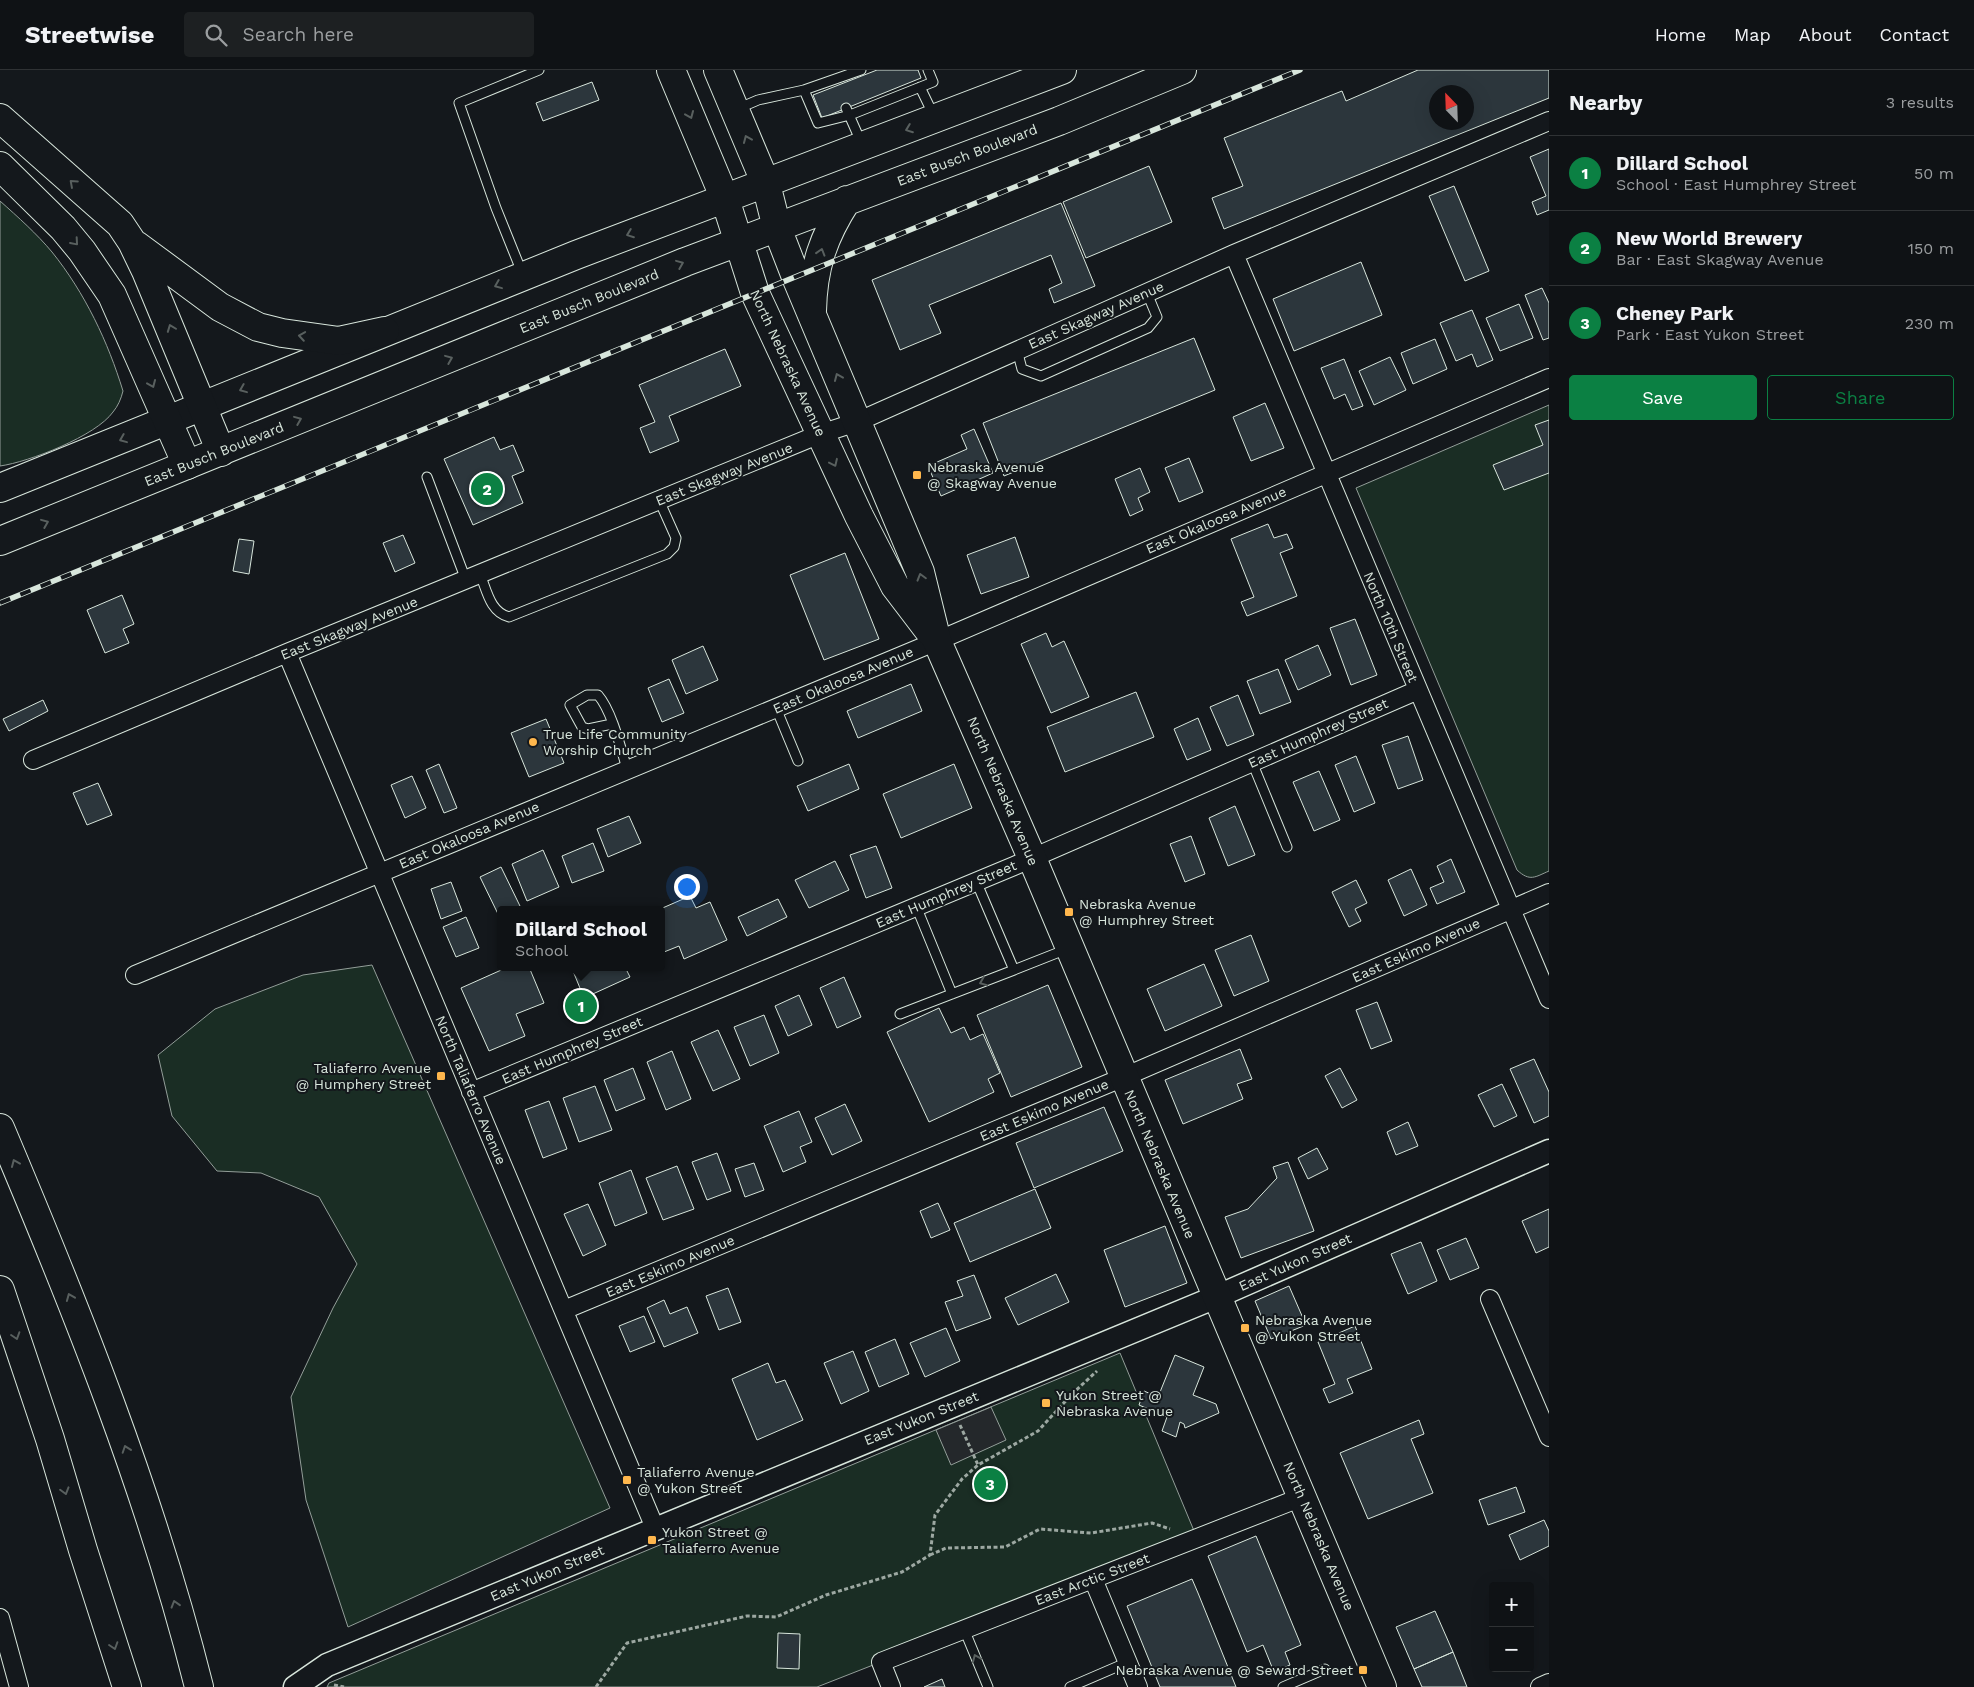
<!DOCTYPE html>
<meta charset="utf-8">
<style>
:root{--surface:#0f1215;--page:#1d2022;--text:#f1f3f6;--muted:#9b9ea0;--line:#2f3234;--accent:#0b8043}
body{margin:0;font-family:"Work Sans",sans-serif;background:var(--page);color:var(--text)}
.controls{position:absolute;right:15px;bottom:15px;display:grid;overflow:hidden;border-radius:5px;box-shadow:0 5px 20px #0002}
.controls button{width:45px;height:45px;display:grid;place-items:center;padding:0;border:0;border-bottom:1px solid var(--line);background:var(--surface);color:var(--text);font:25px sans-serif}
.compass{position:absolute;left:1429px;top:15px;width:45px;height:45px;border-radius:50%;background:var(--surface);box-shadow:0 5px 20px #0002;rotate:337deg}
.you{position:absolute;left:686px;top:816px;width:18px;height:18px;margin:-12px;border:4px solid #fff;border-radius:50%;background:#1a73e8;box-shadow:0 0 0 8px #1a73e833}
.badge{display:grid;place-items:center;width:32px;height:32px;border-radius:50%;background:var(--accent);color:#fff;font-size:16px;font-weight:700}
.pin{position:absolute;translate:-50% -50%;border:2px solid #fff;box-shadow:0 1px 5px #0006}
.popup{position:absolute;left:497px;top:836px;width:168px;height:65px;box-sizing:border-box;display:grid;place-content:center;border-radius:5px;background:var(--surface);filter:drop-shadow(0 1px 4px #0005);font-size:16px;white-space:nowrap;color:var(--muted)}
.popup b{font-size:19px;color:var(--text)}
.popup::after{content:'';position:absolute;left:50%;top:100%;margin-left:-10px;border:10px solid transparent;border-top-color:var(--surface)}
.list{margin:0;padding:0;list-style:none}
h2{display:flex;justify-content:space-between;align-items:center;height:65px;margin:0;padding:0 20px;font-size:21px}
h2 small{font-size:16px;font-weight:400;color:var(--muted)}
.list li{display:grid;grid-template-columns:32px 1fr auto;gap:15px;align-items:center;box-sizing:border-box;height:75px;padding:0 20px;border-top:1px solid var(--line)}
.list b{display:block;font-size:19px;white-space:nowrap}
.list p{margin:0;font-size:16px;white-space:nowrap;color:var(--muted)}
.list em{font-size:16px;font-style:normal;color:var(--muted)}
.actions{display:flex;gap:10px;padding:15px 20px}
.actions a{flex:1;padding:11px 0;border:1px solid var(--accent);border-radius:5px;text-align:center;font-size:18px;color:var(--accent)}
.actions .main{background:var(--accent);color:#fff}
.icon{flex:none;width:28px;height:28px;fill:none;stroke:currentColor;stroke-width:2;stroke-linecap:round;stroke-linejoin:round}
.map{position:relative;flex:none;width:1549px;height:1617px;overflow:hidden}
header{display:flex;align-items:center;gap:30px;box-sizing:border-box;height:70px;padding:0 25px;background:var(--surface);border-bottom:1px solid var(--line)}
header strong{font-size:24px}
nav{display:flex;gap:28px;margin-inline-start:auto;font-size:18px}
.search{width:350px;height:45px;background:var(--page);display:flex;align-items:center;gap:12px;box-sizing:border-box;padding:0 18px;border-radius:5px;color:var(--muted);font-size:19px}
main{display:flex}
aside{flex:1;background:var(--surface)}
.map>svg:first-child{display:block}
</style>
<header>
<strong>Streetwise</strong>
<div class="search"><svg class="icon" aria-label="search" viewBox="0 0 24 24"><circle cx="10" cy="10" r="6"/><path d="M15 15l6 6"/></svg>Search here</div>
<nav><a>Home</a><a>Map</a><a>About</a><a>Contact</a></nav>
</header>
<main>
<div class="map">
<svg width="1549" height="1617" viewBox="0 0 1549 1617">
<rect width="100%" height="100%" fill="#14181c"/>
<path fill="#1a2d24" stroke="#939e99" d="M0,131C18,147 37,164 52,182C85,223 108,272 123,321C121,329 118,336 113,342C96,366 29,392 0,396Z
M1549,335V801C1535,807 1530,812 1517,800L1356,418Z
M372,895L610,1438L348,1557L306,1430L291,1327L333,1238L357,1194L319,1127L261,1103L217,1101L172,1046L158,985L215,939L303,905Z
M1120,1283L1197,1468L817,1617H327L329,1613Z"/>
<path fill="#24282b" stroke="#939e99" d="M991,1337L1006,1370L951,1395L936,1360Z"/>
<path fill="#2c363c" stroke="#d8e6dc" fill-rule="evenodd" d="M877,0H918L921,8L822,48L813,25Z
M1418,0H1549V28L1224,159L1212,128L1243,116L1224,68L1342,21L1346,31ZM1436,22H1466V52H1436Z
M592,12L599,30L543,51L536,33Z
M1549,79V140L1537,145L1532,132L1546,126L1530,87Z
M1149,96L1172,152L1086,188L1063,132Z
M1454,116L1489,201L1465,211L1429,126Z
M1061,133L1095,216L1054,233L1049,219L1062,213L1051,185L929,235L941,263L900,280L872,210Z
M1361,192L1382,245L1294,281L1273,229Z
M1542,218L1549,233V268L1543,270L1525,225Z
M1519,234L1533,268L1500,281L1486,248Z
M1472,240L1493,290L1477,297L1472,284L1456,291L1440,253Z
M1194,268L1215,320L1004,406L983,353Z
M1435,269L1447,299L1413,314L1401,283Z
M725,279L741,316L669,346L679,371L650,383L640,358L655,352L639,315Z
M1390,287L1406,320L1374,335L1359,301Z
M1344,289L1363,336L1352,340L1345,324L1334,329L1321,298Z
M1265,333L1284,378L1251,391L1233,347Z
M1549,350V403L1504,420L1493,395L1543,375L1535,355Z
M974,359L993,403L941,426L928,396L967,379L961,365Z
M494,367L500,380L513,375L524,401L512,406L523,433L473,455L444,389Z
M1189,388L1203,422L1179,432L1165,398Z
M1140,398L1150,422L1138,428L1143,440L1130,446L1115,409Z
M1268,454L1274,468L1287,464L1293,478L1280,483L1297,526L1247,546L1241,532L1254,527L1231,469Z
M403,465L415,493L395,502L383,473Z
M1015,467L1029,507L981,524L967,485Z
M239,469L254,471L249,504L233,501Z
M845,483L879,569L824,590L790,505Z
M122,525L134,554L123,559L129,573L105,583L87,540Z
M1355,549L1377,605L1351,615L1330,558Z
M1046,563L1052,577L1064,571L1089,627L1051,643L1021,574Z
M1318,575L1331,605L1298,620L1285,590Z
M703,576L718,610L686,624L672,590Z
M1278,599L1291,632L1260,644L1247,611Z
M669,609L684,643L662,652L648,618Z
M911,614L922,641L858,668L847,641Z
M1136,622L1154,667L1065,702L1047,657Z
M1238,625L1254,665L1227,676L1210,637Z
M43,630L48,641L9,661L3,649Z
M1198,648L1211,680L1187,690L1174,659Z
M546,649L564,693L529,707L511,663Z
M1408,666L1423,710L1398,719L1382,675Z
M1356,686L1375,733L1354,742L1335,695Z
M439,694L457,738L444,743L426,700Z
M849,694L859,719L808,741L797,716Z
M954,694L972,738L901,768L883,724Z
M1319,701L1340,750L1314,761L1293,712Z
M412,706L426,738L405,748L391,715Z
M98,713L112,745L87,755L73,723Z
M1235,736L1255,785L1228,796L1209,748Z
M629,746L641,773L608,787L597,759Z
M1191,766L1205,804L1185,812L1170,774Z
M593,773L604,801L572,813L562,786Z
M876,776L892,818L866,828L850,785Z
M543,780L559,817L527,831L512,794Z
M1451,789L1465,822L1437,834L1430,818L1444,812L1437,796Z
M835,791L849,820L809,838L795,810Z
M501,797L520,836L512,840H501V845L499,846L480,807Z
M1411,799L1427,835L1404,846L1388,810Z
M1356,810L1367,833L1355,839L1361,851L1349,857L1332,822Z
M451,812L462,841L441,849L431,819Z
M690,826L696,838L710,832L727,870L684,889L679,876L664,882L661,874V840H658Z
M778,829L787,847L747,866L738,847Z
M466,847L479,878L456,887L443,857Z
M1251,865L1269,911L1234,926L1215,880Z
M1204,894L1222,936L1165,961L1147,919Z
M508,897H529L544,933L516,944L525,966L489,981L461,918Z
M582,897H625L630,907L584,928L573,901Z
M844,907L861,947L837,958L820,918Z
M1048,915L1082,997L1011,1027L977,945Z
M799,925L812,955L788,966L775,936Z
M1377,932L1392,971L1371,979L1356,940Z
M939,938L951,963L964,957L970,970L983,964L1000,1003L988,1009L994,1022L929,1052L887,962Z
M764,945L779,983L750,996L734,957Z
M718,960L740,1009L713,1021L691,972Z
M1240,979L1252,1009L1237,1014L1243,1029L1183,1054L1165,1010Z
M672,981L691,1029L666,1040L647,992Z
M1534,989L1549,1022V1046L1534,1053L1510,999Z
M633,998L645,1029L616,1041L604,1010Z
M1340,998L1357,1030L1342,1038L1325,1006Z
M1502,1014L1517,1046L1494,1057L1478,1025Z
M595,1016L612,1060L579,1072L563,1028Z
M549,1031L567,1079L543,1088L525,1040Z
M845,1034L862,1071L832,1085L815,1048Z
M1104,1037L1123,1081L1034,1118L1016,1073Z
M799,1041L812,1072L800,1077L806,1092L783,1102L764,1056Z
M1408,1052L1418,1076L1396,1085L1387,1062Z
M1317,1078L1328,1099L1308,1109L1298,1088Z
M717,1083L731,1121L707,1130L692,1092Z
M1288,1092L1314,1161L1241,1188L1225,1147L1248,1139L1277,1108L1273,1097Z
M754,1093L764,1120L745,1127L735,1099Z
M677,1096L694,1139L663,1150L646,1108Z
M631,1100L647,1143L615,1156L599,1113Z
M1035,1119L1051,1158L970,1192L954,1153Z
M938,1133L950,1160L931,1168L920,1141Z
M588,1134L606,1175L583,1186L564,1144Z
M1549,1139V1177L1536,1183L1522,1151Z
M1165,1156L1187,1213L1125,1237L1104,1180Z
M1466,1168L1479,1198L1450,1210L1437,1180Z
M1421,1172L1437,1211L1408,1224L1391,1184Z
M1056,1204L1069,1232L1018,1255L1005,1228Z
M974,1205L991,1248L956,1261L945,1232L963,1226L957,1211Z
M1289,1216L1306,1255L1271,1269L1255,1231Z
M728,1218L741,1252L719,1260L706,1226Z
M664,1230L670,1244L687,1237L698,1263L664,1277L647,1238Z
M644,1246L655,1272L630,1282L619,1256Z
M1355,1256L1372,1299L1347,1309L1353,1323L1329,1333L1323,1319L1335,1314L1318,1272Z
M946,1258L960,1291L925,1307L910,1273Z
M895,1269L909,1304L879,1317L865,1282Z
M853,1281L869,1321L841,1334L824,1293Z
M1175,1285L1204,1297L1193,1325L1216,1334L1219,1343L1185,1358L1184,1354L1180,1352L1176,1367L1162,1361L1167,1347L1139,1335L1144,1321L1158,1327Z
M768,1293L776,1313L785,1310L803,1350L757,1370L732,1309Z
M1419,1350L1424,1364L1411,1369L1433,1423L1368,1449L1340,1383Z
M1516,1417L1525,1442L1488,1455L1479,1430Z
M1544,1450L1549,1461V1476L1520,1490L1509,1465Z
M1256,1466L1301,1575L1285,1582L1290,1595L1274,1602L1263,1575L1247,1582L1208,1486Z
M1192,1509L1198,1523L1236,1617H1160L1127,1536Z
M1435,1541L1453,1582L1414,1599L1396,1557Z
M778,1563L800,1564L799,1599L777,1598Z
M1453,1582L1467,1617H1422L1414,1599Z
M942,1609L945,1617H924Z"/>
<g fill="none" stroke-linecap="round" stroke-linejoin="round">
<defs>
<path id="service" d="M920,17L934,46
M804,20L818,53L850,45L933,12L928,0
M846,38L861,72
M737,39L758,30L804,20L861,0
M523,205L496,138L459,33L539,0
M1017,280L1022,299L1041,306L1148,258L1157,247L1147,223
M427,407L466,510
M480,504C487,521 490,542 509,547L667,484L674,477L676,468L659,430
M776,638L798,691
M612,654L588,659L582,657L570,635L587,625H598C612,641 621,679 627,699
M1252,692L1287,777
M976,811L1014,900L1067,879
M916,836L952,924
M900,944L1014,900
M964,1559L988,1617
M1070,1617L1128,1592
M1283,1617L1325,1599"/>
<path id="minor" d="M1234,184L1549,929
M287,583L655,1458
M33,690L287,583L820,364L857,352L1234,184L1549,51
M135,905L937,571L1549,308
M471,1022L1014,796L1418,620
M1490,1229L1549,1367
M564,1240L1124,1007L1549,823
M1093,1509L1138,1617
M0,1548L19,1617
M891,1617L881,1592L1302,1427
M1540,1617L1549,1613"/>
<path id="tertiary" d="M295,1617L327,1595L1216,1227L1549,1081"/>
<path id="primary" d="M671,0L725,129L755,223L859,446L895,516L930,562
M718,0L766,114L777,158L796,207L920,502L937,571L1032,788L1382,1617
M812,241C813,197 823,167 847,130
M0,418L576,185L1062,0
M0,471L685,192L1059,51L1182,0"/>
<path id="motorway" d="M0,48L120,154L132,172L146,201L221,382
M0,96L63,158L82,181L112,225L187,395
M136,175L220,237L258,257L282,263L339,271L385,261
M0,1058C77,1240 151,1425 199,1617
M0,1220L50,1369L83,1480L127,1617"/>
</defs>
<use href="#service" stroke="#d8e6dc" stroke-width="11"/>
<use href="#minor" stroke="#d8e6dc" stroke-width="20"/>
<use href="#tertiary" stroke="#d8e6dc" stroke-width="25"/>
<use href="#primary" stroke="#d8e6dc" stroke-width="30"/>
<use href="#motorway" stroke="#d8e6dc" stroke-width="30"/>
<path stroke="#9da8a2" stroke-width="3" stroke-dasharray="4 2.5" stroke-linecap="butt" d="M960,1355L978,1395
M930,1485L946,1478L1005,1477L1040,1459L1091,1463L1152,1453L1170,1459
M334,1615L344,1617
M596,1617L627,1573L747,1546L776,1547L826,1525L902,1502L930,1485L935,1445L962,1409L978,1395L1038,1361L1072,1324L1097,1301"/>
<use href="#service" stroke="#14181c" stroke-width="9"/>
<use href="#minor" stroke="#14181c" stroke-width="18"/>
<use href="#tertiary" stroke="#14181c" stroke-width="22"/>
<use href="#primary" stroke="#14181c" stroke-width="28"/>
<use href="#motorway" stroke="#14181c" stroke-width="28"/>
<defs>
<path id="rail" d="M0,533L1300,0"/>
</defs>
<use href="#rail" stroke="#d8e6dc" stroke-width="5.5"/>
<use href="#rail" stroke="#14181c" stroke-width="4" stroke-dasharray="11" stroke-linecap="butt"/>
</g>
<defs><path id="oneway-chevron" d="M-2-3.5L2.5 0L-2 3.5" fill="none" stroke-width="1.6" stroke-linecap="round" stroke-linejoin="round" transform="scale(1.25)"/></defs>
<g stroke="#59605f">
<use href="#oneway-chevron" transform="translate(690 45) rotate(67)"/>
<use href="#oneway-chevron" transform="translate(909 59) rotate(159)"/>
<use href="#oneway-chevron" transform="translate(747 69) rotate(-113)"/>
<use href="#oneway-chevron" transform="translate(73 113) rotate(-138)"/>
<use href="#oneway-chevron" transform="translate(630 164) rotate(159)"/>
<use href="#oneway-chevron" transform="translate(75 172) rotate(49)"/>
<use href="#oneway-chevron" transform="translate(821 182) rotate(-73)"/>
<use href="#oneway-chevron" transform="translate(680 194) rotate(-22)"/>
<use href="#oneway-chevron" transform="translate(498 215) rotate(158)"/>
<use href="#oneway-chevron" transform="translate(171 258) rotate(-111)"/>
<use href="#oneway-chevron" transform="translate(302 266) rotate(-171)"/>
<use href="#oneway-chevron" transform="translate(449 289) rotate(-22)"/>
<use href="#oneway-chevron" transform="translate(838 307) rotate(-113)"/>
<use href="#oneway-chevron" transform="translate(152 314) rotate(67)"/>
<use href="#oneway-chevron" transform="translate(243 319) rotate(158)"/>
<use href="#oneway-chevron" transform="translate(298 350) rotate(-22)"/>
<use href="#oneway-chevron" transform="translate(123 369) rotate(158)"/>
<use href="#oneway-chevron" transform="translate(834 393) rotate(65)"/>
<use href="#oneway-chevron" transform="translate(45 453) rotate(-22)"/>
<use href="#oneway-chevron" transform="translate(921 507) rotate(-106)"/>
<use href="#oneway-chevron" transform="translate(983 912) rotate(158)"/>
<use href="#oneway-chevron" transform="translate(15 1093) rotate(-113)"/>
<use href="#oneway-chevron" transform="translate(70 1227) rotate(-112)"/>
<use href="#oneway-chevron" transform="translate(16 1266) rotate(72)"/>
<use href="#oneway-chevron" transform="translate(126 1379) rotate(-109)"/>
<use href="#oneway-chevron" transform="translate(65 1421) rotate(74)"/>
<use href="#oneway-chevron" transform="translate(175 1534) rotate(-107)"/>
<use href="#oneway-chevron" transform="translate(114 1576) rotate(72)"/>
<use href="#oneway-chevron" transform="translate(976 1588) rotate(-113)"/>
</g>
<g fill="#ffb74d" stroke="#14181c" stroke-width="2">
<rect x="912" y="400" width="10" height="10" rx="2.5"/>
<circle cx="533" cy="672" r="5"/>
<rect x="1064" y="837" width="10" height="10" rx="2.5"/>
<rect x="436" y="1001" width="10" height="10" rx="2.5"/>
<rect x="1240" y="1253" width="10" height="10" rx="2.5"/>
<rect x="1041" y="1328" width="10" height="10" rx="2.5"/>
<rect x="622" y="1405" width="10" height="10" rx="2.5"/>
<rect x="647" y="1465" width="10" height="10" rx="2.5"/>
<rect x="1358" y="1595" width="10" height="10" rx="2.5"/>
</g>
<g text-anchor="middle" dominant-baseline="central" stroke-width="4" stroke-linejoin="round" paint-order="stroke">
<g font-size="14" fill="#d8e6dc" stroke="#14181c">
<text transform="translate(967 85) rotate(-21)">East Busch Boulevard</text>
<text transform="translate(589 231) rotate(-22)">East Busch Boulevard</text>
<text transform="translate(1096 245) rotate(-24)">East Skagway Avenue</text>
<text transform="translate(788 293) rotate(65)">North Nebraska Avenue</text>
<text transform="translate(214 384) rotate(-22)">East Busch Boulevard</text>
<text transform="translate(724 404) rotate(-22)">East Skagway Avenue</text>
<text transform="translate(1216 450) rotate(-23)">East Okaloosa Avenue</text>
<text transform="translate(1391 557) rotate(67)">North 10th Street</text>
<text transform="translate(349 558) rotate(-22)">East Skagway Avenue</text>
<text transform="translate(843 610) rotate(-23)">East Okaloosa Avenue</text>
<text transform="translate(1318 663) rotate(-24)">East Humphrey Street</text>
<text transform="translate(1003 721) rotate(67)">North Nebraska Avenue</text>
<text transform="translate(469 765) rotate(-23)">East Okaloosa Avenue</text>
<text transform="translate(946 824) rotate(-23)">East Humphrey Street</text>
<text transform="translate(1416 880) rotate(-24)">East Eskimo Avenue</text>
<text transform="translate(572 980) rotate(-23)">East Humphrey Street</text>
<text transform="translate(471 1020) rotate(67)">North Taliaferro Avenue</text>
<text transform="translate(1044 1040) rotate(-23)">East Eskimo Avenue</text>
<text transform="translate(1160 1094) rotate(67)">North Nebraska Avenue</text>
<text transform="translate(1295 1192) rotate(-24)">East Yukon Street</text>
<text transform="translate(670 1196) rotate(-23)">East Eskimo Avenue</text>
<text transform="translate(921 1348) rotate(-22)">East Yukon Street</text>
<text transform="translate(1319 1466) rotate(67)">North Nebraska Avenue</text>
<text transform="translate(547 1503) rotate(-23)">East Yukon Street</text>
<text transform="translate(1092 1509) rotate(-21)">East Arctic Street</text>
</g>
<g font-size="14" fill="#d8e6dc" stroke="#14181c" text-anchor="start">
<text x="927" y="397">Nebraska Avenue<tspan x="927" dy="16">@ Skagway Avenue</tspan></text>
<text x="543" y="664">True Life Community<tspan x="543" dy="16">Worship Church</tspan></text>
<text x="1079" y="834">Nebraska Avenue<tspan x="1079" dy="16">@ Humphrey Street</tspan></text>
<text x="431" y="998" text-anchor="end">Taliaferro Avenue<tspan x="431" dy="16">@ Humphery Street</tspan></text>
<text x="1255" y="1250">Nebraska Avenue<tspan x="1255" dy="16">@ Yukon Street</tspan></text>
<text x="1056" y="1325">Yukon Street @<tspan x="1056" dy="16">Nebraska Avenue</tspan></text>
<text x="637" y="1402">Taliaferro Avenue<tspan x="637" dy="16">@ Yukon Street</tspan></text>
<text x="662" y="1462">Yukon Street @<tspan x="662" dy="16">Taliaferro Avenue</tspan></text>
<text x="1353" y="1600" text-anchor="end">Nebraska Avenue @ Seward Street</text>
</g>
</g>
</svg>
<div class="controls">
<button>+</button>
<button>−</button>
</div>
<svg class="compass" viewBox="-18 -18 36 36"><path d="M0-13l5 13h-10z" fill="#e53935"/><path d="M0 13l5-13h-10z" fill="#9b9ea0"/></svg>
<div class="you"></div>
<div class="pin badge" style="left:581px;top:936px">1</div>
<div class="popup"><b>Dillard School</b>School</div>
<div class="pin badge" style="left:487px;top:419px">2</div>
<div class="pin badge" style="left:990px;top:1414px">3</div>
</div>
<aside>
<h2>Nearby<small>3 results</small></h2>
<ul class="list">
<li><span class="badge">1</span><div><b>Dillard School</b><p>School · East Humphrey Street</p></div><em>50 m</em></li>
<li><span class="badge">2</span><div><b>New World Brewery</b><p>Bar · East Skagway Avenue</p></div><em>150 m</em></li>
<li><span class="badge">3</span><div><b>Cheney Park</b><p>Park · East Yukon Street</p></div><em>230 m</em></li>
</ul>
<div class="actions"><a class="main">Save</a><a>Share</a></div>
</aside>
</main>
